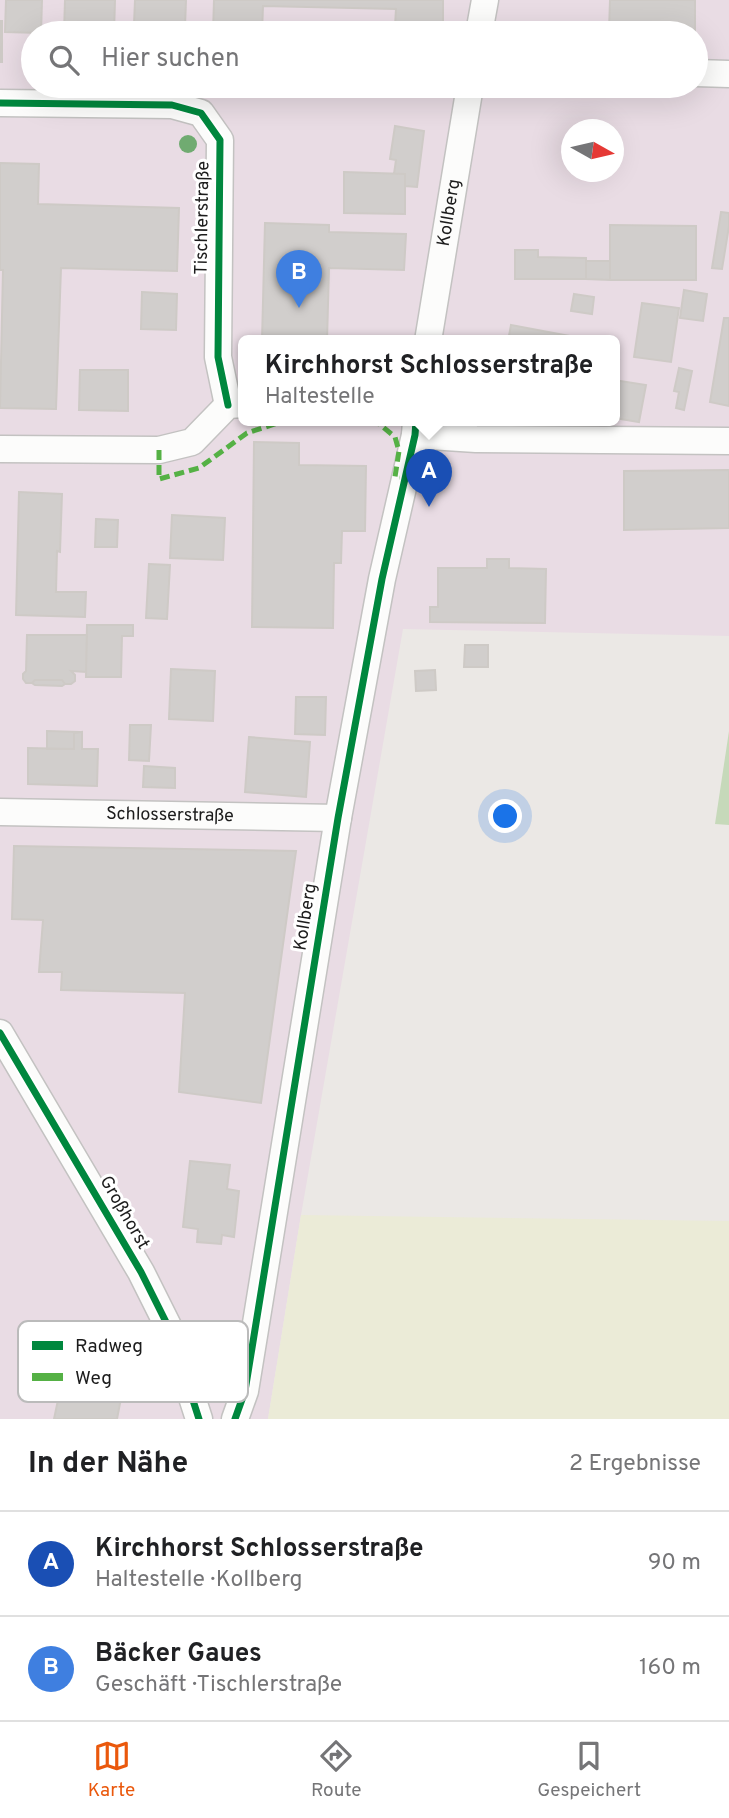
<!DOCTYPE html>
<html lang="de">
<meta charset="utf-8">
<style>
:root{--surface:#fff;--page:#f6f6f6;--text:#202124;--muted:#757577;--line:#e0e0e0;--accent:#ea580c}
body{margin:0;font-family:Overpass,sans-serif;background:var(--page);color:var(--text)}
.compass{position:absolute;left:561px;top:119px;width:63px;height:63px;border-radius:50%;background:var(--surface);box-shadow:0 7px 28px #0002;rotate:98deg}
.you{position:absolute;left:506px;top:817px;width:24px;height:24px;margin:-18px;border:5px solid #fff;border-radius:50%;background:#1a73e8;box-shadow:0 0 0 10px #1a73e833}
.badge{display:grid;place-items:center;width:46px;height:46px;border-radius:50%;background:var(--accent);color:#fff;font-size:23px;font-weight:700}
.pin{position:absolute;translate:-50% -58px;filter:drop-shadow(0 2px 4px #0008)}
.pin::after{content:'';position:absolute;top:37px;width:24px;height:21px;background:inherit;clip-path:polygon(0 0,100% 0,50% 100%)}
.popup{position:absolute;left:238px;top:335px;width:382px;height:91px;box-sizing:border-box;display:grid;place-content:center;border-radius:10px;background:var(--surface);filter:drop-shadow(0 2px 5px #0005);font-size:23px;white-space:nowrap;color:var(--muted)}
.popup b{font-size:26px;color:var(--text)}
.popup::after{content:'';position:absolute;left:50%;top:100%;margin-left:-14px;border:14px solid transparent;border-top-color:var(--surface)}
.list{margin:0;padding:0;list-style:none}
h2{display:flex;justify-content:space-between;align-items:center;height:91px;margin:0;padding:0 28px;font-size:30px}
h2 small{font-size:23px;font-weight:400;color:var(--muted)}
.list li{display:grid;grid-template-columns:46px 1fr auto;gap:21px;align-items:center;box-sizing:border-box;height:105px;padding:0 28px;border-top:2px solid var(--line)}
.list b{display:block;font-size:26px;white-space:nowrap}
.list p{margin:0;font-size:23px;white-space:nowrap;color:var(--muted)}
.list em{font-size:23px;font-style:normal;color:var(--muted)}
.icon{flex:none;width:38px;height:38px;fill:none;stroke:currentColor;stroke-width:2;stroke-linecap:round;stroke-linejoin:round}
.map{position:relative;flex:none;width:729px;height:1419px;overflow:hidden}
.search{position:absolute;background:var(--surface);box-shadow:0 7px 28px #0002;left:21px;right:21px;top:21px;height:77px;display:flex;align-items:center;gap:18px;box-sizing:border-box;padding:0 24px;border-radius:38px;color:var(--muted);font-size:26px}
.sheet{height:301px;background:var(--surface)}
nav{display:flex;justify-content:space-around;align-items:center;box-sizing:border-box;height:98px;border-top:2px solid var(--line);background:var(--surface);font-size:19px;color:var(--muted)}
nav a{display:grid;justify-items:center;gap:4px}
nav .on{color:var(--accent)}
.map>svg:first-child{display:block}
</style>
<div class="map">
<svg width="729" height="1419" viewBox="0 0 729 1419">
<rect width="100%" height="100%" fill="#ebe8e5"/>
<path fill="#e9dce4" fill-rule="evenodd" d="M0,0H729V636L403,629L301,1215L268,1419H0ZM33,33H696V86H33ZM572,130H614V172H572ZM244,341H614V421H244Z"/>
<path fill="#ebebd7" d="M301,1215L729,1221V1419H268Z"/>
<path fill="#c6d9ba" d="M729,731V825L715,824Z"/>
<path fill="#d1cecc" stroke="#cecac6" stroke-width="2" d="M6,0H42L41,33L5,32Z
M65,0H115L114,33H64Z
M135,0H186L185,27L134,25Z
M214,0H443V26H395L396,9L263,6L262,33H213Z
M610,0H695V33L609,31Z
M0,21H2V62H0Z
M395,126L424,131L417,187L405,186V174H394L396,160L390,159Z
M0,163L39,164L38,204L179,208L177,271L61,268L56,409L0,408L3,270H0Z
M344,172L405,174V214L344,213Z
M721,212L729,213V226L722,269L712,268Z
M265,223L329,225V232L406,234L404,270L329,268L327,341H262Z
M610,225L696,226V280H610Z
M515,250H538V257L586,258V279H515Z
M586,261H610V280L586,279Z
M684,290L707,294L703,321L680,318Z
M142,292L177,294L176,330L141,329Z
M574,294L594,297L592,314L571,311Z
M642,303L679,308L671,362L634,357Z
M724,318H729V406L710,402Z
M511,325L570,336L569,341H508Z
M614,360H619L616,380H614Z
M679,368L692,371L684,410L676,408L679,392L674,391Z
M80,370H128V411L79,410Z
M614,380L646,385L639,422L614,418Z
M254,442L299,443V465L366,466L365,531H342L341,563H334L333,628L252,627Z
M729,470V528L624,530V471Z
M19,492L62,494L60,552L57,551L56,592H86L85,617L16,615Z
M172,515L225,518L223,560L170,558Z
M96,519L118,520L117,547H95Z
M487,559H509V568L546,569L545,623L430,622V607H438V568H487Z
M149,564L170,565L167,619L146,618Z
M87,625H133V636H122L121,677H86Z
M27,635H87L86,672L71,671L75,675V681L71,684H65L62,680H35L32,683H26L23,679V674L26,671Z
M465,645H488V667H464Z
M171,669L215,671L213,721L169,719Z
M435,670L436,690L416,691L415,671Z
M35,680H62L65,684L62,686L35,685L32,683Z
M296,697H326L325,735L295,734Z
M130,725H151L149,761L129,760Z
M47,731L80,732L74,733V749H47Z
M82,732V749H98L97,786L28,784V748L74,749V733Z
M249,737L310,742L306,797L245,792Z
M144,766L175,768V788L143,787Z
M14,846L296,851L261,1103L179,1092L185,993L61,990L62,972H39L43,920L12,919Z
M190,1161L230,1165L227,1189L239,1191L234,1237L222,1235L221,1244L197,1242L198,1229L183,1227Z
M62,1381L122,1393L117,1419H54Z"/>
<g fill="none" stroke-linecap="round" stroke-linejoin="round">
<defs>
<g id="street">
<path d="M479,33L485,0"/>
<path d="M696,73L729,74"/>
<path d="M0,103L172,105L201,113L220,140L218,357L228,405"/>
<path id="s1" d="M428,341L470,86"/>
<path d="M415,435L476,439L729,441"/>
<path d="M0,449L159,450L192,442L228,405L244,404"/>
<path id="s2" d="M0,812L338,818"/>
<path d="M0,1033L141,1272L171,1332L199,1419"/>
<path d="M235,1419L245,1391L338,818L382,579L415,435L416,421"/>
</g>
</defs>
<use href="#street" stroke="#c3c2c1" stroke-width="29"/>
<use href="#street" stroke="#fcfcfb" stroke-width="26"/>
<path stroke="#55b145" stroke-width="5" stroke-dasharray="10 5" stroke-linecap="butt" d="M159,450V479L199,468L247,433L281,422L378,423L395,437L399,451L395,477L405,479"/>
<defs>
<path id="cycleway" d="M0,103L172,105L201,113L220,140L218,357L228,405
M0,1033L141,1272L171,1332L199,1419
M235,1419L245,1391L338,818L382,579L415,435L416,421"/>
</defs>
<use href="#cycleway" stroke="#fff" stroke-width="11"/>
<use href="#cycleway" stroke="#00873e" stroke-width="7"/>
</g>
<circle fill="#70ab71" cx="188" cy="144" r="9"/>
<g text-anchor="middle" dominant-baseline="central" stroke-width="6" stroke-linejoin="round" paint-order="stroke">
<g font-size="18" fill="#1c1c1c" stroke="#fff">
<text stroke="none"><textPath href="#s1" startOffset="130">Kollberg</textPath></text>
<text transform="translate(203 218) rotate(-89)">Tischlerstraße</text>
<text stroke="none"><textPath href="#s2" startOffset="170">Schlosserstraße</textPath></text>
<text transform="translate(306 917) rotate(-81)">Kollberg</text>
<text transform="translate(124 1213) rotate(60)">Großhorst</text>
</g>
</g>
<rect x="18" y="1321" width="230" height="81" rx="10" fill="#fff" stroke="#bbb" stroke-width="2"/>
<rect x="32" y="1341" width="31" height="9" fill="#00873e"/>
<rect x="32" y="1373" width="31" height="8" fill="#55b145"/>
<g font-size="19" fill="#1c1c1c">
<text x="75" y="1352">Radweg</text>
<text x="75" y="1384">Weg</text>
</g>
</svg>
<svg class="compass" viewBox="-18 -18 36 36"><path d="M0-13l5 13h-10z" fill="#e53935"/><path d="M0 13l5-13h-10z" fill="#757577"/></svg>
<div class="you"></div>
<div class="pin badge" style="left:429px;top:507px;background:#1a4fb4">A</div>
<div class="popup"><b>Kirchhorst Schlosserstraße</b>Haltestelle</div>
<div class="pin badge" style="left:299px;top:308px;background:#3f7fe0">B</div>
<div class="search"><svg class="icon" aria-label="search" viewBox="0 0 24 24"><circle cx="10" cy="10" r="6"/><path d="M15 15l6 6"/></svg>Hier suchen</div>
</div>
<section class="sheet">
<h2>In der Nähe<small>2 Ergebnisse</small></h2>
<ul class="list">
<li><span class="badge" style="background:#1a4fb4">A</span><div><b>Kirchhorst Schlosserstraße</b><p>Haltestelle · Kollberg</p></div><em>90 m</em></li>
<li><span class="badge" style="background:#3f7fe0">B</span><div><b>Bäcker Gaues</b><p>Geschäft · Tischlerstraße</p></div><em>160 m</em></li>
</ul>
</section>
<nav>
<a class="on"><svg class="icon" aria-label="map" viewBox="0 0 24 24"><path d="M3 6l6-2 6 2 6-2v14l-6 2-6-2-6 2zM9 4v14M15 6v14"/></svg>Karte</a>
<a><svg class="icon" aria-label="directions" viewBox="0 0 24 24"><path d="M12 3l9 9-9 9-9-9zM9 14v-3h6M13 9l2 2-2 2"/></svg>Route</a>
<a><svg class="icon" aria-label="saved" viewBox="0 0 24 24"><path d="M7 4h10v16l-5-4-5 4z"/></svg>Gespeichert</a>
</nav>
